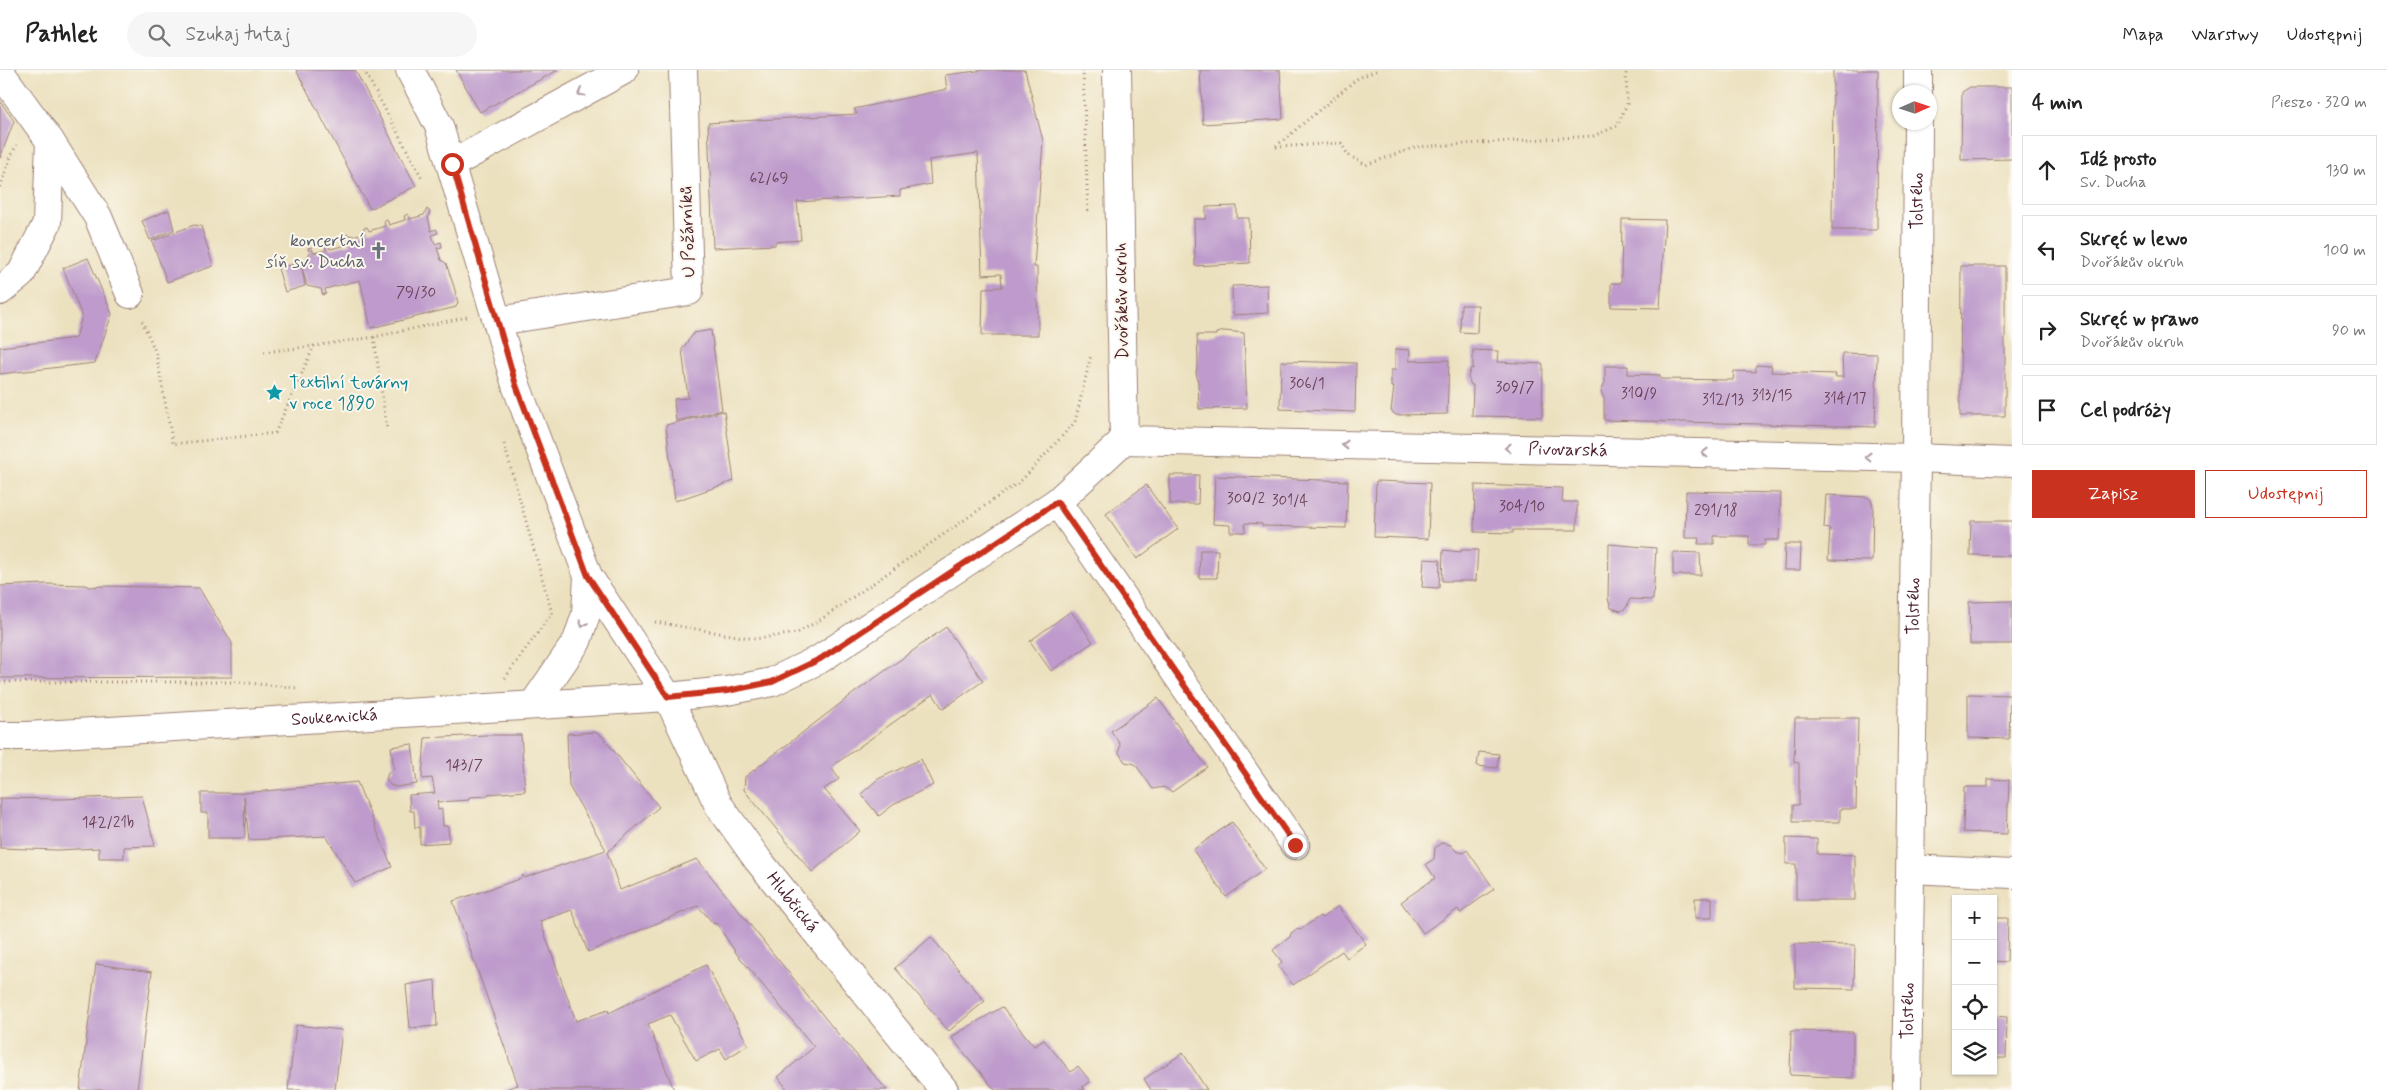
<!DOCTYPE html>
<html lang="pl">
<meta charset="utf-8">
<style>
:root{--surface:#fff;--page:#f6f6f6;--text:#222;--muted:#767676;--line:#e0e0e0;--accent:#c8321e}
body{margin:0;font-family:Mynerve,sans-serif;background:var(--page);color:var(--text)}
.controls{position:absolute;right:15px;bottom:15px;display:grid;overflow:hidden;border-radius:0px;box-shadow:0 1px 4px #0004}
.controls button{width:45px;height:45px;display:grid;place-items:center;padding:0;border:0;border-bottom:1px solid var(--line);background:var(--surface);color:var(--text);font:25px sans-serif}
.compass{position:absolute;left:1892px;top:15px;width:45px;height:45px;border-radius:50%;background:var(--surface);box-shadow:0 1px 4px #0004;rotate:87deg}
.stop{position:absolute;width:15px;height:15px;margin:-11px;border:4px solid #c8321e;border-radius:50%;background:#fff}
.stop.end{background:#c8321e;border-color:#fff;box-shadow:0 1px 5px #0008}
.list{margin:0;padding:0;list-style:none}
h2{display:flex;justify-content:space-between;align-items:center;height:65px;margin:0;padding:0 20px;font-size:21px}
h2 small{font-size:16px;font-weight:400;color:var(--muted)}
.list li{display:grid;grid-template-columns:32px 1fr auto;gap:15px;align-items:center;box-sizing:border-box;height:70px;margin:0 10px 10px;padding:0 10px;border:1px solid var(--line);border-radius:0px}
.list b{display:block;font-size:19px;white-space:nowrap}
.list p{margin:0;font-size:16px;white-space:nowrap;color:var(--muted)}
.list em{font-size:16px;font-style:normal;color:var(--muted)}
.actions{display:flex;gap:10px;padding:15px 20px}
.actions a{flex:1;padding:11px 0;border:1px solid var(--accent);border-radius:0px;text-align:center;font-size:18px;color:var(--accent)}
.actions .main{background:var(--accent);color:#fff}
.icon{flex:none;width:28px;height:28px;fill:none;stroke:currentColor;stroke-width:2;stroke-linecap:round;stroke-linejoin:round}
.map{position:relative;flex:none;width:2012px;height:1020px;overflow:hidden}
header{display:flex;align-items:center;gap:30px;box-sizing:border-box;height:70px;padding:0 25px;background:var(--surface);border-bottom:1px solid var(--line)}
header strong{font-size:24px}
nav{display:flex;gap:28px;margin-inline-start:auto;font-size:18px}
.search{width:350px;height:45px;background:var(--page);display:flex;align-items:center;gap:12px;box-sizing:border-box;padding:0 18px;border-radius:28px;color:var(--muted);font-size:19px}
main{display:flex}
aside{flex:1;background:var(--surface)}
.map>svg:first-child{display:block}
</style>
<header>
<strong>Pathlet</strong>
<div class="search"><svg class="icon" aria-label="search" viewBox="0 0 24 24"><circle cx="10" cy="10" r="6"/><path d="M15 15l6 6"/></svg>Szukaj tutaj</div>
<nav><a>Mapa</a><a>Warstwy</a><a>Udostępnij</a></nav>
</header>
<main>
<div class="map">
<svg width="2012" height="1020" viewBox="0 0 2012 1020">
<rect width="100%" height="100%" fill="#fbf7ec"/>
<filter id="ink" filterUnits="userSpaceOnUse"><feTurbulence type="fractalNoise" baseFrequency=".02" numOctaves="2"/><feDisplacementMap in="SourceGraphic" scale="10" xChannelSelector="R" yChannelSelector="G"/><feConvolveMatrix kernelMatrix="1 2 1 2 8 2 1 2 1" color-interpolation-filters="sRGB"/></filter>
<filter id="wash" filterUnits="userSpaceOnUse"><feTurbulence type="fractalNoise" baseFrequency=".0096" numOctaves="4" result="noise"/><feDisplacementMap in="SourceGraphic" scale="20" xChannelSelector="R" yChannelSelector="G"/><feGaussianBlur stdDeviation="1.12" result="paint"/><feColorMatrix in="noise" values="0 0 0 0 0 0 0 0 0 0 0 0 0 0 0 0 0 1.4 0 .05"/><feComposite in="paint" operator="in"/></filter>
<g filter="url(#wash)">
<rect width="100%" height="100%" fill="#ece1bf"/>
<g id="blocks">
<path fill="#be9bcc" d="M296,0H355L416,116L370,139Z
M456,0H558L480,42Z
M985,0H1025L1043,71L1034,197H1037L1038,265H982L983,218L1002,217L1001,204L982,205L978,83L929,90L931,114L900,120V126L797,132L801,170L775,172V175L713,178L708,53L857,44L854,39L947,19L945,5Z
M1200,0H1280L1283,49L1203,54Z
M1833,0H1878L1877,160H1832Z
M1970,17H2012V89L1961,90L1962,22Z
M0,31L14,51L0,88Z
M1237,136V148H1249L1250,193L1195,196L1194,149H1206V137Z
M427,139L430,142L428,147L431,161L436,159L438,163L432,165L435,174L441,172L442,177L437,178L441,190L446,193L454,217L458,233L456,237L371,258L360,210L325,219L326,224L323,225L321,219L307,216L302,198L305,216L285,222L278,198L296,194L301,196L310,183L308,178L311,177L314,183L326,180L325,174H328L330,179L351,174L346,167L347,164L352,166L364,163V158L367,157L369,161L385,156L384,151L387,150L389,155L405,150L404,146L408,144L410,149L424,145Z
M169,140L174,160L150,170L142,151Z
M1622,149L1665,150L1660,238L1611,237V213H1621Z
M194,155L201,156L213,196L167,212L152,171Z
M88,188L112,244L95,293L0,304V277L76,268L82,246L63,198Z
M1961,196H2005V346H1960Z
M1267,215L1268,243L1233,245L1232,216Z
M1461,235H1478L1477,263L1460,262Z
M711,260L722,340L676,351L674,329L688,328L682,279L694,263Z
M1225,261L1244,263L1247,338L1199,339L1198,312L1196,302L1198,293L1197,265H1216V263Z
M1395,279L1410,280L1409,291L1449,290L1447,344L1396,345L1391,341L1394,317H1391V300H1395Z
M1473,280L1498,281L1497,292L1543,294L1542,347L1472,346L1473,315H1471L1468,307L1471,298L1473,299Z
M1842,283L1877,284L1875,357L1604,350V329L1601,321L1605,312V296H1628V304L1660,305V309L1733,310L1734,301L1756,302V295L1772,296L1771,302L1836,304L1835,307H1843Z
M1281,291L1356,293L1355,342L1280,339Z
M724,341L734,411L675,431L666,355Z
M1170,405H1199L1198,434H1170Z
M1215,406L1348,411L1346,458L1262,456V454L1245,453V462H1230V455L1213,454Z
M1376,411L1430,413L1428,469L1374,467Z
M1146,415L1178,459L1137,489L1106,444Z
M1475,415L1563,418L1562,432H1577V460H1513V463L1474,462Z
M1686,421L1781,423L1779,470H1765V475H1749V466H1714V474H1698L1699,468H1685Z
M1826,425L1867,427L1871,430L1873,436L1872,491L1828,490L1830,459L1824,458Z
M1971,451H2012V486L1970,485Z
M1609,474L1656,478L1653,530L1630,529L1626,538L1621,541L1611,538L1608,529Z
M1785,474H1801L1800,500H1784Z
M1200,480H1218L1217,508H1199Z
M1443,480L1461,482V480H1478L1476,511H1442Z
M1673,482L1700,483L1701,505H1673Z
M1424,489L1440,490L1439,518L1422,517Z
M46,514L85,515L90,517L103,516L199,518L232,573V607L0,608V516Z
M2012,531V574H1970L1969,532Z
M1071,541L1093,572L1051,601L1030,571Z
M946,557L983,611L943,639L933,624L831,697L839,709L824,719L860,761L812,802L744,720L745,707L854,623Z
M1968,624L2010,625L2009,669L1968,668Z
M1158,628L1207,697L1172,722L1164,717L1153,719L1135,694L1125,692L1119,683L1120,674L1111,661Z
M1795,648H1858L1856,739H1840V752H1793V735H1799V693L1794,692Z
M595,662L602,666L659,737L607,782L620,820L697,789L834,959L887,1020H788L778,1007L814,977L736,883L717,854L713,853L698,836L588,882L572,840L540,851L576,951L608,940L609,943L706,895L748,975L726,989L720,979L696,991L670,945L648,954L674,1020H503L518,1015L453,831L520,809L523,805L524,808L606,780L569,716L567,664Z
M485,665H521L525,721L488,724V726L469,727V730L439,732L437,730L438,740L442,739L443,756H448L449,772L420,774V757L415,758L414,741H410L409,725L435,723L432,708L423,709L422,707L425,668Z
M412,674L417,714L396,717L390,715L386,709L388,703L394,699L391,677Z
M1479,682L1499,684L1497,698L1477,696Z
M921,689L933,715L893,735L879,746L861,724L878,709Z
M1988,709L2009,710L2007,764L1963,762L1964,717H1988Z
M357,712L392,797L355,813L326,766L249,770L244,726L245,768H208V743H201V723H244Z
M142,726L155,776L124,777V788H99V778L57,780L0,778V728L60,729Z
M1232,752L1265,799L1226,827L1193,780Z
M1786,768L1817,769V784L1855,785V830H1796V794H1786Z
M1441,773L1451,775L1456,781L1463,783L1467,780L1494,819L1460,843L1458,839L1423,863L1401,832L1435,808L1426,794L1434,789L1435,778Z
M1695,828H1712V848H1695Z
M1338,836L1366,874L1347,888L1342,881L1293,915L1278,895L1282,892L1273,880L1290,867L1291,863L1297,859L1300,860L1320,846L1322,848Z
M1993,848H2008L2007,892L1993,891Z
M931,867L985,931L949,961L895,898Z
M1795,874L1855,875L1854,919L1795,918Z
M96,894L152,902L137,1020H80Z
M435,910L437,956L410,958L406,915Z
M1002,937L1034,976L1044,970L1071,1002L1078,996L1090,1011L1082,1017L1085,1020H995L951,967Z
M1993,946L2007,947L2006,988H1993Z
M296,955L342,960L335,1020H288Z
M1791,961L1853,962V1008L1790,1005Z
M1183,983L1207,1020H1151L1144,1009Z"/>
</g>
</g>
<g filter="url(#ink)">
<use href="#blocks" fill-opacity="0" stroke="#9b8075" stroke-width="1"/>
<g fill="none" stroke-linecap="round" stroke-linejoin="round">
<defs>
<g id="minor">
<path id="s1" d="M410,0L439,56L516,315L588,506L668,627L718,734L758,790L944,1020"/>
<path d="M0,2L50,71L98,147L130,224"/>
<path d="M1918,22V0"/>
<path d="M452,94L624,0"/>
<path d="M0,221L21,204L47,153L50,71"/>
<path d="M498,251L689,221L683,0"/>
<path id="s2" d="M1124,370L1916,388L2012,392"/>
<path d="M1057,432L1295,775"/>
<path d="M533,635L577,571L586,544L588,506"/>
<path id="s3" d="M0,666H27L668,627L727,621L772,612L820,589L1057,432L1124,370L1117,0"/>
<path d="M1911,799L2012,804"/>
<path id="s4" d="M1907,1020L1916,388L1918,52"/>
</g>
</defs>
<use href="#minor" stroke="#9b8075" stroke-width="30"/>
<path stroke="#9b8075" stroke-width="3" stroke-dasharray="1 4" stroke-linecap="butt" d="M364,0L422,108
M1083,0L1088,144
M1276,76L1358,8L1378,0
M1276,77L1341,73L1348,85L1366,95L1416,77L1593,66L1617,56L1627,34L1626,0
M0,117L13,81L17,75
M142,251L156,283L173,374L275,363L314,276L374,267L467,247
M374,267L387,360
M264,282L314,276
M504,374L552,543L505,608
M655,552L755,569L797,563L823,548L1022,410L1075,352L1091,285
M0,612H238L297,618"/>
<use href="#minor" stroke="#fff" stroke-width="28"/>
</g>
<defs><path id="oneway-chevron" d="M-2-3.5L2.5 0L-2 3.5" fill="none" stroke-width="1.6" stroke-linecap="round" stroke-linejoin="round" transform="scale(1.25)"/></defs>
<g stroke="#ae9aa0">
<use href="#oneway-chevron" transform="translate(581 23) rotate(151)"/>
<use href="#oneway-chevron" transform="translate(1345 375) rotate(-179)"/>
<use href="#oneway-chevron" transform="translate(1508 378) rotate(-179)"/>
<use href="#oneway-chevron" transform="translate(1705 383) rotate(-179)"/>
<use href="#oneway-chevron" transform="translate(1868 387) rotate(-179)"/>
<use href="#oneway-chevron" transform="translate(583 554) rotate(108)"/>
</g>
</g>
<g fill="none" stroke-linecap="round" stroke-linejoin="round" filter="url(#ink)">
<path stroke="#c8321e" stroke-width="6" d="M452,94L516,315L588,506L668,627L727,621L772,612L820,589L1057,432L1295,775"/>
</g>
<defs>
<symbol id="church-bare" viewBox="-9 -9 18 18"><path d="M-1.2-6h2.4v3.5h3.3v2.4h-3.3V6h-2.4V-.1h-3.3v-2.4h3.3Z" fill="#6b7280" stroke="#fbf7ec" stroke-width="2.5" paint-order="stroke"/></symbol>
<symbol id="sight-bare" viewBox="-9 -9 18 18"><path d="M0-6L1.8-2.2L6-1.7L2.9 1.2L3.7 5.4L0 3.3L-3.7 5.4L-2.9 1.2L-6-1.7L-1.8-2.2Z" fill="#0f9aa8" stroke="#fbf7ec" stroke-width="2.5" paint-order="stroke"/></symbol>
</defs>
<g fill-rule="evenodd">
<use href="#church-bare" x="366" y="168" width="25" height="25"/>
<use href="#sight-bare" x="262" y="310" width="25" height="25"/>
</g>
<g text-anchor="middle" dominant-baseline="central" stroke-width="4" stroke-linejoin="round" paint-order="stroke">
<g font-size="15" fill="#673e53">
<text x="769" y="109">62/69</text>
<text x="416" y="223">79/30</text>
<text x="1307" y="314">306/1</text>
<text x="1515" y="318">309/7</text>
<text x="1639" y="324">310/9</text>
<text x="1772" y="326">313/15</text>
<text x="1845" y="329">314/17</text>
<text x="1723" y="330">312/13</text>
<text x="1246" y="429">300/2</text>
<text x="1290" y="431">301/4</text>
<text x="1522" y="437">304/10</text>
<text x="1716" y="441">291/18</text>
<text x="464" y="696">143/7</text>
<text x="108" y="753">142/21b</text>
</g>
<g font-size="18" fill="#4a1f2b" stroke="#fbf7ec">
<text stroke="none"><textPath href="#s4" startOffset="889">Tolstého</textPath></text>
<text transform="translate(688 162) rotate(-92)">U Požárníků</text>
<text transform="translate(1122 231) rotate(-91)">Dvořákův okruh</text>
<text stroke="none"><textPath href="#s2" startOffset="444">Pivovarská</textPath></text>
<text stroke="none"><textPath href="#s4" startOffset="484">Tolstého</textPath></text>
<text stroke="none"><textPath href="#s3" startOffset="335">Soukenická</textPath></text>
<text stroke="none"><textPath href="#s1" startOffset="924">Hlubčická</textPath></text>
<text stroke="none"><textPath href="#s4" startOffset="79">Tolstého</textPath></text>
</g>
<g font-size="18" fill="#5b616d" stroke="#fbf7ec" text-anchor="end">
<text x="365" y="171">koncertní<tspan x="365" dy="21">síň sv. Ducha</tspan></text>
</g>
<g font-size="18" fill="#0d838f" stroke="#fbf7ec" text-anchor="start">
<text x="289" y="313">Textilní továrny<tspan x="289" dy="21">v roce 1890</tspan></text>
</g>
</g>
</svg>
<div class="controls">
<button>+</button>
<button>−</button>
<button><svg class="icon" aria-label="locate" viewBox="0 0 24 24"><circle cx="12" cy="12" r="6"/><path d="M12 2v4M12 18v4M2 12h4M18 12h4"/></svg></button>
<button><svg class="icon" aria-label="layers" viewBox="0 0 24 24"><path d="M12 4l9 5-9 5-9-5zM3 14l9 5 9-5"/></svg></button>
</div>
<svg class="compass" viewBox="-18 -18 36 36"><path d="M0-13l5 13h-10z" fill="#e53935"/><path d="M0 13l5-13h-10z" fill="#767676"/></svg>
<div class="stop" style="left:452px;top:94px"></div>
<div class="stop end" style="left:1295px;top:775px"></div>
</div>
<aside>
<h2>4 min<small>Pieszo · 320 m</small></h2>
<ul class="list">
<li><svg class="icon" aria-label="ahead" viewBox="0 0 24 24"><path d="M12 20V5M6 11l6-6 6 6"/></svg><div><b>Idź prosto</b><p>Sv. Ducha</p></div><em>130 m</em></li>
<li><svg class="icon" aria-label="left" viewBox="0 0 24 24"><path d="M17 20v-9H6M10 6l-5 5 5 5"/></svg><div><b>Skręć w lewo</b><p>Dvořákův okruh</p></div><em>100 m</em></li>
<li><svg class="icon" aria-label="right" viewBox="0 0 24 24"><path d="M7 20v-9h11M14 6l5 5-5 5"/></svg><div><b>Skręć w prawo</b><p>Dvořákův okruh</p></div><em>90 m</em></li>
<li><svg class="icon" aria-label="arrive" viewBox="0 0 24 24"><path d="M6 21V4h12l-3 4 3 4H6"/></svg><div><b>Cel podróży</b></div></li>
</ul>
<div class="actions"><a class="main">Zapisz</a><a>Udostępnij</a></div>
</aside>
</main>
